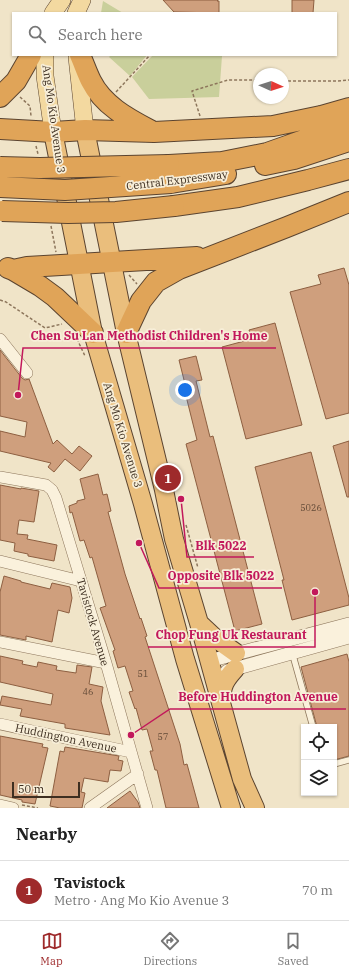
<!DOCTYPE html>
<meta charset="utf-8">
<style>
:root{--surface:#fff;--page:#f6f6f6;--text:#222;--muted:#767676;--line:#e0e0e0;--accent:#9e2a2b}
body{margin:0;font-family:"IBM Plex Serif",serif;background:var(--page);color:var(--text)}
.controls{position:absolute;right:12px;bottom:12px;display:grid;overflow:hidden;border-radius:0px;box-shadow:0 1px 3px #0004}
.controls button{width:36px;height:36px;display:grid;place-items:center;padding:0;border:0;border-bottom:1px solid var(--line);background:var(--surface);color:var(--text);font:20px sans-serif}
.compass{position:absolute;left:253px;top:68px;width:36px;height:36px;border-radius:50%;background:var(--surface);box-shadow:0 1px 3px #0004;rotate:93deg}
.scale{position:absolute;left:12px;bottom:10px;width:68px;box-sizing:border-box;padding-left:4px;border:2px solid #3d2e20;border-top:0;font-size:11px;line-height:14px;white-space:nowrap;color:#3d2e20;-webkit-text-stroke:3px #f7eed8;paint-order:stroke}
.you{position:absolute;left:185px;top:390px;width:14px;height:14px;margin:-10px;border:3px solid #fff;border-radius:50%;background:#1a73e8;box-shadow:0 0 0 6px #1a73e833}
.badge{display:grid;place-items:center;width:26px;height:26px;border-radius:50%;background:var(--accent);color:#fff;font-size:13px;font-weight:700}
.pin{position:absolute;translate:-50% -50%;border:2px solid #fff;box-shadow:0 1px 4px #0006}
.list{margin:0;padding:0;list-style:none}
h2{display:flex;justify-content:space-between;align-items:center;height:52px;margin:0;padding:0 16px;font-size:17px}
h2 small{font-size:13px;font-weight:400;color:var(--muted)}
.list li{display:grid;grid-template-columns:26px 1fr auto;gap:12px;align-items:center;box-sizing:border-box;height:60px;padding:0 16px;border-top:1px solid var(--line)}
.list b{display:block;font-size:15px;white-space:nowrap}
.list p{margin:0;font-size:13px;white-space:nowrap;color:var(--muted)}
.list em{font-size:13px;font-style:normal;color:var(--muted)}
.icon{flex:none;width:22px;height:22px;fill:none;stroke:currentColor;stroke-width:2;stroke-linecap:round;stroke-linejoin:round}
.map{position:relative;flex:none;width:349px;height:808px;overflow:hidden}
.search{position:absolute;background:var(--surface);box-shadow:0 1px 3px #0004;left:12px;right:12px;top:12px;height:44px;display:flex;align-items:center;gap:10px;box-sizing:border-box;padding:0 14px;border-radius:0px;color:var(--muted);font-size:15px}
.sheet{height:112px;background:var(--surface)}
nav{display:flex;justify-content:space-around;align-items:center;box-sizing:border-box;height:56px;border-top:1px solid var(--line);background:var(--surface);font-size:11px;color:var(--muted)}
nav a{display:grid;justify-items:center;gap:2px}
nav .on{color:var(--accent)}
.map>svg:first-child{display:block}
</style>
<div class="map">
<svg width="349" height="808" viewBox="0 0 349 808">
<rect width="100%" height="100%" fill="#f0e4c8"/>
<path fill="#c9cf9b" d="M103,1L123,13H101Z
M111,55H147L130,76L109,57Z
M153,55L222,56L219,97L149,99L132,77Z"/>
<path fill="#cf9f7d" stroke="#8d5f41" d="M163,0H218L217,1H219V13L174,12Z
M292,0H314L313,13H292Z
M344,268L349,285V413L326,419L290,292L321,284L318,275Z
M275,323L302,425L246,439L222,347L252,339L249,330Z
M0,350L22,378L25,380L29,379L53,444L57,440L72,454L79,446L92,456L80,471L65,459L54,472L48,467L51,463L0,451V431L25,437L27,422L0,416Z
M196,356L202,380L196,381L210,437L213,436L262,624L235,631L186,444L197,440L185,392H187L179,360Z
M349,441V497H347L333,446Z
M311,452L349,598V605L292,620L282,580H284L255,467Z
M98,474L103,495L107,494L111,511L108,512L125,574L140,619L141,618L147,636L145,637L180,744L184,765L187,764L199,808H166L157,770H155L150,751H153L147,729L142,730L136,708L135,709L129,692L133,691L125,666L118,668L113,651L115,650L100,608L106,606L92,557L90,558L84,540L80,541L72,512L70,513L69,506L77,503V501L85,499L80,479Z
M0,485L21,489V488L39,491L34,522L19,520L17,534L28,535L27,539L57,545L54,561L28,556V554L14,551L15,543L0,540Z
M4,576L21,581V582L50,589L52,583L70,587L72,598L69,613L58,610L52,642L26,636V640L0,635V592Z
M347,654L349,662V756L334,760V727H317L301,667Z
M0,656L23,661L22,664L37,667L38,662L57,666L56,670L76,673L77,665L92,667L89,684L103,687L101,701L110,735L65,728V724L20,716L22,709L0,705L2,696L51,705L53,694L0,682Z
M0,736L43,744L42,747L48,748L35,804L22,802V800L0,795Z
M65,747L119,756L118,760L123,761L121,771L110,770L108,782L84,778L81,792L85,793L82,808H60L50,806L60,751L64,752Z
M130,791L138,802L140,808H107Z"/>
<g fill="none" stroke-linecap="round" stroke-linejoin="round">
<defs>
<path id="service" d="M292,652L313,727
M334,764L349,760"/>
<path id="minor" d="M0,339L27,373
M0,477L46,485L52,490L56,498L106,663L147,808
M0,561L81,581
M0,642L106,663
M0,724L131,752
M0,805L13,808
M90,808L138,774"/>
<path id="tertiary" d="M209,661L349,624
M227,671L349,637"/>
<path id="primary" d="M53,13L62,0
M76,13L82,0
M45,55V76L53,132
M77,57L85,130"/>
<path id="trunk" d="M85,130L126,333L164,490L174,539L199,623L242,779L255,808
M53,132L93,333L143,504L185,659L231,808
M200,624L215,638L236,653
M221,700C222,685 225,680 235,669"/>
<path id="motorway" d="M80,55C84,64 87,73 91,81C103,105 127,118 150,130
M0,97L16,81L31,55
M0,129L53,132L85,130L154,132L273,126L321,116L349,108
M169,165L222,162L267,153L349,124
M265,165L294,159L349,141
M171,183L226,174
M174,206L238,197L308,180L349,169
M8,268L13,270L40,286L55,297L93,333
M13,270L27,267L197,257
M126,333L141,301L156,282L179,269L287,227L349,202"/>
</defs>
<use href="#service" stroke="#8d765c" stroke-width="7"/>
<use href="#minor" stroke="#8d765c" stroke-width="12"/>
<use href="#tertiary" stroke="#8d765c" stroke-width="14"/>
<use href="#primary" stroke="#5b4430" stroke-width="18"/>
<use href="#trunk" stroke="#5b4430" stroke-width="20"/>
<use href="#motorway" stroke="#5b4430" stroke-width="22"/>
<path stroke="#8d765c" stroke-width="1.5" stroke-dasharray="3 2" stroke-linecap="butt" d="M283,81H337L349,80
M116,92L150,55
M20,97L30,106L31,116
M200,116L192,91L228,80H259
M36,146L38,154
M51,226L56,252
M129,275L137,284
M0,300L6,302L45,328L62,324
M77,339L85,356
M186,525L198,568
M22,805L38,808"/>
<use href="#service" stroke="#faf1dc" stroke-width="5.5"/>
<use href="#minor" stroke="#faf1dc" stroke-width="11"/>
<use href="#tertiary" stroke="#faf1dc" stroke-width="13"/>
<use href="#primary" stroke="#f3d9a0" stroke-width="17"/>
<use href="#trunk" stroke="#eabe7c" stroke-width="18"/>
<use href="#motorway" stroke="#e0a458" stroke-width="20"/>
<defs>
<path id="motorway-bridge" d="M0,167L40,168L169,165
M0,187L65,190L171,183
M2,211L68,213L116,212L174,206"/>
</defs>
<use href="#motorway-bridge" stroke="#5b4430" stroke-width="22" stroke-linecap="butt"/>
<use href="#motorway-bridge" stroke="#e0a458" stroke-width="20"/>
</g>
<g text-anchor="middle" dominant-baseline="central" stroke-width="3.5" stroke-linejoin="round" paint-order="stroke">
<g font-size="9" fill="#624a37">
<text x="311" y="507">5026</text>
<text x="143" y="673">51</text>
<text x="88" y="691">46</text>
<text x="163" y="736">57</text>
</g>
<g font-size="11" fill="#3d2e20" stroke="#f7eed8">
<text transform="translate(54 119) rotate(82)">Ang Mo Kio Avenue 3</text>
<text transform="translate(177 180) rotate(-7)">Central Expressway</text>
<text transform="translate(123 435) rotate(73)">Ang Mo Kio Avenue 3</text>
<text transform="translate(93 622) rotate(74)">Tavistock Avenue</text>
<text transform="translate(66 738) rotate(12)">Huddington Avenue</text>
</g>
</g>
<path fill="none" stroke="#c2185b" stroke-width="1.5" d="M18 395L23 348H276M181 499L187 557H254M139 543L159 588H282M315 592L315 647H148M131 735L170 709H346"/>
<g fill="#c2185b" stroke="#f7eed8" stroke-width="1.5">
<circle cx="18" cy="395" r="4"/>
<circle cx="181" cy="499" r="4"/>
<circle cx="139" cy="543" r="4"/>
<circle cx="315" cy="592" r="4"/>
<circle cx="131" cy="735" r="4"/>
</g>
<g font-size="12" text-anchor="middle" font-weight="bold" fill="#c2185b" stroke="#f7eed8" stroke-width="3.5" stroke-linejoin="round" paint-order="stroke">
<text x="149" y="340">Chen Su Lan Methodist Children's Home</text>
<text x="221" y="550">Blk 5022</text>
<text x="221" y="580">Opposite Blk 5022</text>
<text x="231" y="639">Chop Fung Uk Restaurant</text>
<text x="258" y="701">Before Huddington Avenue</text>
</g>
</svg>
<div class="controls">
<button><svg class="icon" aria-label="locate" viewBox="0 0 24 24"><circle cx="12" cy="12" r="6"/><path d="M12 2v4M12 18v4M2 12h4M18 12h4"/></svg></button>
<button><svg class="icon" aria-label="layers" viewBox="0 0 24 24"><path d="M12 4l9 5-9 5-9-5zM3 14l9 5 9-5"/></svg></button>
</div>
<svg class="compass" viewBox="-18 -18 36 36"><path d="M0-13l5 13h-10z" fill="#e53935"/><path d="M0 13l5-13h-10z" fill="#767676"/></svg>
<div class="scale">50 m</div>
<div class="you"></div>
<div class="pin badge" style="left:168px;top:478px">1</div>
<div class="search"><svg class="icon" aria-label="search" viewBox="0 0 24 24"><circle cx="10" cy="10" r="6"/><path d="M15 15l6 6"/></svg>Search here</div>
</div>
<section class="sheet">
<h2>Nearby<small></small></h2>
<ul class="list">
<li><span class="badge">1</span><div><b>Tavistock</b><p>Metro · Ang Mo Kio Avenue 3</p></div><em>70 m</em></li>
</ul>
</section>
<nav>
<a class="on"><svg class="icon" aria-label="map" viewBox="0 0 24 24"><path d="M3 6l6-2 6 2 6-2v14l-6 2-6-2-6 2zM9 4v14M15 6v14"/></svg>Map</a>
<a><svg class="icon" aria-label="directions" viewBox="0 0 24 24"><path d="M12 3l9 9-9 9-9-9zM9 14v-3h6M13 9l2 2-2 2"/></svg>Directions</a>
<a><svg class="icon" aria-label="saved" viewBox="0 0 24 24"><path d="M7 4h10v16l-5-4-5 4z"/></svg>Saved</a>
</nav>
